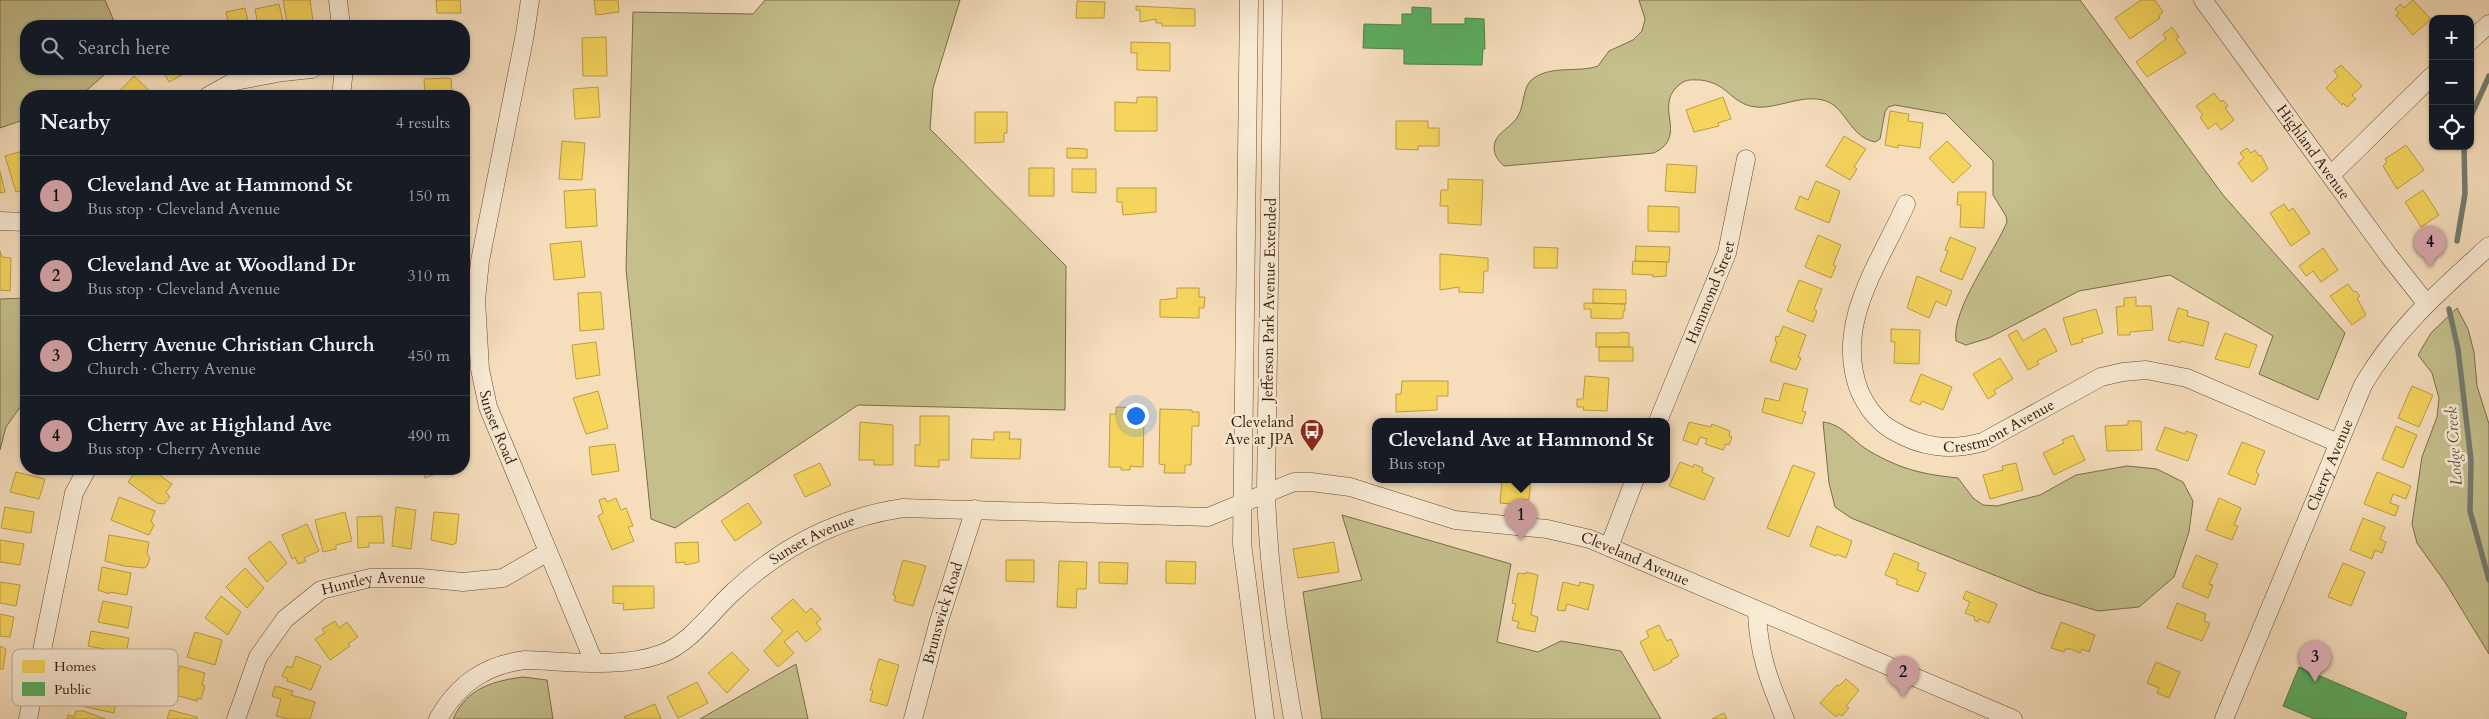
<!DOCTYPE html>
<meta charset="utf-8">
<style>
:root{--surface:#171b24;--page:#20242c;--text:#f1f3f6;--muted:#9ea1a6;--line:#363941;--accent:#c59692}
body{margin:0;font-family:Cardo,serif;background:var(--page);color:var(--text)}
.controls{position:absolute;right:15px;top:15px;display:grid;overflow:hidden;border-radius:10px;box-shadow:0 1px 4px #0004}
.controls button{width:45px;height:45px;display:grid;place-items:center;padding:0;border:0;border-bottom:1px solid var(--line);background:var(--surface);color:var(--text);font:25px sans-serif}
.you{position:absolute;left:1135px;top:415px;width:18px;height:18px;margin:-12px;border:4px solid #fff;border-radius:50%;background:#1a73e8;box-shadow:0 0 0 8px #1a73e833}
.badge{display:grid;place-items:center;width:32px;height:32px;border-radius:50%;background:var(--accent);color:#111;font-size:16px;font-weight:700}
.pin{position:absolute;translate:-50% -41px;filter:drop-shadow(0 1px 2px #0008)}
.pin::after{content:'';position:absolute;top:26px;width:18px;height:15px;background:inherit;clip-path:polygon(0 0,100% 0,50% 100%)}
.popup{position:absolute;left:1372px;top:418px;width:298px;height:65px;box-sizing:border-box;display:grid;place-content:center;border-radius:10px;background:var(--surface);filter:drop-shadow(0 1px 4px #0005);font-size:16px;white-space:nowrap;color:var(--muted)}
.popup b{font-size:19px;color:var(--text)}
.popup::after{content:'';position:absolute;left:50%;top:100%;margin-left:-10px;border:10px solid transparent;border-top-color:var(--surface)}
.list{margin:0;padding:0;list-style:none}
h2{display:flex;justify-content:space-between;align-items:center;height:65px;margin:0;padding:0 20px;font-size:21px}
h2 small{font-size:16px;font-weight:400;color:var(--muted)}
.list li{display:grid;grid-template-columns:32px 1fr auto;gap:15px;align-items:center;box-sizing:border-box;height:80px;padding:0 20px;border-top:1px solid var(--line)}
.list b{display:block;font-size:19px;white-space:nowrap}
.list p{margin:0;font-size:16px;white-space:nowrap;color:var(--muted)}
.list em{font-size:16px;font-style:normal;color:var(--muted)}
.icon{flex:none;width:28px;height:28px;fill:none;stroke:currentColor;stroke-width:2;stroke-linecap:round;stroke-linejoin:round}
.map{position:relative;flex:none;width:2489px;height:719px;overflow:hidden}
.search{position:absolute;background:var(--surface);box-shadow:0 1px 4px #0004;left:20px;top:20px;width:450px;height:55px;display:flex;align-items:center;gap:12px;box-sizing:border-box;padding:0 18px;border-radius:20px;color:var(--muted);font-size:19px}
.panel{position:absolute;background:var(--surface);box-shadow:0 1px 4px #0004;left:20px;top:90px;width:450px;height:385px;border-radius:20px}
.map>svg:first-child{display:block}
</style>
<div class="map">
<svg width="2489" height="719" viewBox="0 0 2489 719">
<rect width="100%" height="100%" fill="#f6debd"/>
<filter id="stains"><feTurbulence type="fractalNoise" baseFrequency=".004" numOctaves="4"/><feColorMatrix values="0 0 0 0 .2 0 0 0 0 .09 0 0 0 0 .02 0 0 0 .5 -.17"/></filter>
<radialGradient id="worn" r=".72"><stop offset=".6" stop-color="#630" stop-opacity="0"/><stop offset="1" stop-color="#630" stop-opacity=".3"/></radialGradient>
<path fill="#c4bf8c" stroke="#7c6c4a" d="M0,0H105L116,26H26V69H111L80,96H26V119L0,128Z
M765,0H960L933,88L930,129L1066,266L1065,410L858,405L675,528L651,519L626,269L633,12L753,14Z
M1639,0H2080L2223,195L2345,333L2318,400L2259,374L2273,336L2170,275L2079,291L1989,338L1966,345L1956,341C1951,310 1994,253 2007,222L2006,216L1993,195V161L1946,114L1895,105L1888,107L1885,112L1880,139L1875,142C1850,137 1846,108 1826,101C1800,92 1771,114 1747,105C1728,98 1727,84 1701,80C1694,80 1689,79 1683,82C1649,104 1691,135 1654,153L1504,166C1497,160 1492,152 1495,142C1498,132 1513,126 1518,116C1525,105 1522,85 1534,78C1553,65 1578,73 1598,66L1609,51L1633,40L1642,31L1645,19Z
M26,298V399L6,427L0,450V299Z
M2457,308L2468,329L2474,352L2477,386L2489,424V654L2445,582L2417,543L2412,524L2422,457L2437,417L2439,398L2432,373L2418,355L2431,333Z
M1823,422C1843,424 1853,442 1871,452C1903,470 1922,474 1958,478L1973,498L1983,505L1997,506L2040,495L2076,475L2127,466L2157,469L2183,482L2193,501L2189,532L2174,577L2139,607L2098,611L2039,593L1851,518L1835,507L1829,483Z
M1342,515L1511,564L1497,642L1538,652L1561,641L1621,651L1661,719H1322L1303,592L1362,580Z
M796,664L808,719H700Z
M523,677L547,680L553,719H453C467,688 493,681 523,677Z"/>
<path fill="#f6d55c" stroke="#bc9d42" d="M283,0H310L313,21L287,23Z
M436,0H460L461,13H437Z
M594,0H618L619,12L596,15Z
M2141,0H2155L2163,12L2159,16L2160,18L2130,39L2115,18Z
M2413,0L2431,19L2413,35L2396,15L2399,13L2395,9L2401,4L2404,8Z
M1077,1L1105,2L1104,18H1076Z
M279,4L284,26H258L255,9Z
M1136,6L1195,9V26H1162V23H1156V19L1140,22V10H1136Z
M245,8L249,26H229L226,12Z
M2172,27L2179,37L2176,39L2186,53L2147,77L2136,62L2166,39L2163,34Z
M606,37L607,76H583L582,38Z
M1131,42L1170,43V71L1137,70V53H1131Z
M2341,65L2362,86L2352,95L2356,99L2347,107L2343,103L2342,105L2326,88L2338,76L2334,71Z
M161,69H190L191,70L169,82Z
M134,76L155,96H115Z
M447,78L451,79L452,94H448V96H425L424,79Z
M598,87L600,117L575,119L573,89Z
M2214,93L2221,102L2223,100L2228,106L2225,108L2234,120L2221,130L2216,123L2208,129L2200,117L2203,115L2196,106Z
M1137,97H1157V131H1115V102L1137,103Z
M1723,97L1731,119L1718,123L1719,126L1694,132L1686,110Z
M1890,111L1909,114L1908,121L1923,123L1920,148L1898,145V148L1885,145Z
M975,112H1007V133H1004V142L975,143Z
M1396,121H1428V128H1439V146H1418V150L1396,149Z
M1844,136L1866,149L1854,167L1857,169L1850,180L1826,166Z
M562,141L585,143L582,180L559,179Z
M1947,141L1971,166L1953,183L1929,158Z
M2406,145L2424,170L2397,189L2383,166L2387,162L2385,159Z
M1067,148L1087,149V158H1067Z
M2247,148L2251,153L2255,150L2259,156L2261,155L2268,169L2252,182L2238,163L2244,158L2240,153Z
M26,150V189L16,192L5,156Z
M1667,164L1697,166L1695,193L1665,191Z
M1029,168H1054V196H1029Z
M1072,169H1096V193L1072,192Z
M0,171L5,192L0,193Z
M1448,179L1483,180L1481,225L1448,223V206H1440L1441,190H1448Z
M1816,181L1840,191L1829,223L1795,209L1800,196L1808,200Z
M1117,188H1156V212L1123,215L1122,202H1117Z
M595,189L597,226L566,228L564,191Z
M2423,190L2439,215L2421,227L2405,202Z
M1958,192H1986L1984,228L1960,227L1961,205H1957Z
M2284,204L2289,211L2293,208L2310,233L2291,246L2270,213Z
M1648,206L1679,207V232L1648,231Z
M1818,235L1841,245L1833,265L1836,266L1831,278L1805,267Z
M1950,237L1976,248L1962,280L1940,271L1948,251L1945,250Z
M581,241L585,277L554,280L550,244Z
M1636,246L1670,247L1669,262L1635,261Z
M1534,247L1558,248L1557,268H1534Z
M2323,248L2338,270L2321,282L2313,271L2306,276L2299,266Z
M0,251L2,257L11,258L10,291L0,290Z
M23,252H26V272H24Z
M1440,254L1488,258V271H1484L1483,293L1459,292V287L1440,290Z
M1633,261L1667,262L1666,276L1653,277V275L1632,274Z
M1917,276L1952,291L1946,306L1936,301L1929,318L1907,308Z
M1799,280L1822,289L1814,309L1817,311L1813,322L1787,311Z
M2348,284L2354,292L2356,291L2360,296L2357,298L2366,315L2352,325L2330,296Z
M1177,288H1199V297H1205L1204,308H1199V318L1160,317V300L1177,298Z
M1593,289L1626,290V304L1593,303Z
M601,292L604,329L580,331L578,293Z
M2136,297V306H2151L2153,330L2130,332V335H2118L2116,307L2124,306V298Z
M1584,303L1625,304V311H1623V318L1618,319L1591,318V309H1584Z
M2178,308L2188,311L2187,316L2209,322L2203,346L2181,341L2180,343L2168,340Z
M2096,309L2103,333L2082,339L2083,342L2071,345L2063,318Z
M1783,326L1806,335L1798,357L1801,358L1796,370L1770,361L1777,342L1775,341L1776,336L1779,337Z
M2045,328L2057,351L2037,361L2039,364L2028,370L2008,335L2017,330L2023,341Z
M1891,329L1920,330L1919,364L1894,363L1895,342H1891Z
M1621,332L1629,333V347H1596V333H1621Z
M2225,333L2257,345L2249,368L2215,359Z
M596,342L600,375L576,379L572,345Z
M1599,347H1633V361H1599Z
M2000,358L2013,379L1994,390L1996,394L1988,399L1973,374Z
M1921,374L1952,387L1943,410L1922,401L1920,405L1910,401Z
M1585,376L1609,378L1607,411L1583,410L1584,407H1577V399H1583Z
M1402,381H1448V396H1437V410L1396,412V394H1401Z
M1784,383L1808,389L1802,411L1806,412L1802,424L1762,412L1765,398L1779,401Z
M2412,386L2433,395L2419,427L2398,418Z
M598,391L608,428L586,434L573,398Z
M1116,407L1137,408V416H1144L1143,467L1130,466V470H1121V467H1109L1110,414H1116Z
M1160,409L1192,410V412H1199V426H1192L1191,465H1185V473H1164L1165,465L1159,464Z
M920,416H949V460H939V467L915,466V445H920Z
M2128,421H2141L2142,450L2107,451L2105,426L2128,425Z
M860,422L893,425V465H874V460H859Z
M1689,422L1711,427L1712,424L1730,431L1729,436L1732,437L1729,445L1726,444L1723,450L1705,444L1707,439L1700,437L1697,445L1683,440Z
M2396,426L2417,435L2403,468L2382,459Z
M2165,427L2185,434L2186,431L2197,435L2188,461L2156,450Z
M994,432H1010L1009,439H1021L1020,459L971,458L972,439L994,440Z
M2073,435L2085,460L2054,475L2043,453L2064,443L2062,440Z
M2242,442L2265,451L2256,472L2259,474L2255,485L2228,474Z
M615,444L619,471L592,475L589,447Z
M1680,462L1693,467L1694,464L1703,468L1702,472L1714,478L1704,500L1669,486Z
M820,463L831,485L805,497L794,475Z
M2016,463L2023,490L1990,499L1983,475L2003,470L2002,466Z
M1793,465L1815,473L1789,537L1767,528Z
M132,469H151L172,484L166,492L170,497L164,504L157,503L128,482L136,471Z
M422,469H448L425,478Z
M16,472L45,479L39,499L10,492Z
M2377,472L2411,486L2406,499L2393,494L2390,503L2399,506L2395,516L2364,504Z
M1502,479H1531L1529,500L1521,499L1520,505L1500,503Z
M119,497L155,511L151,521L154,525L149,535L111,520Z
M605,498L607,502L616,498L621,510L626,508L633,526L628,527L634,541L612,550L598,516L603,513L599,500Z
M2219,498L2241,508L2234,525L2238,526L2232,540L2206,530Z
M748,503L762,523L735,541L721,521Z
M5,507L34,512L31,533L1,528Z
M396,507L416,510L411,549L392,546Z
M345,512L352,541L336,545V549L323,552L315,520Z
M434,512L459,514L456,543L453,545L431,540Z
M382,516L384,543H369V547L358,548L357,517Z
M2363,518L2385,527L2380,539L2386,542L2382,553L2375,550L2372,559L2350,550Z
M307,524L319,551L304,558L306,561L298,564L295,557L292,559L282,535Z
M1817,526L1852,541L1846,558L1837,554L1836,556L1810,546Z
M109,535L149,542L147,554L150,558L147,566L145,568L124,566L105,561Z
M0,540L24,544L20,565L0,562Z
M270,541L287,563L267,582L248,558Z
M698,542L699,562L685,565V562L676,563L675,543Z
M1334,542L1339,572L1298,578L1293,549Z
M1894,553L1919,563L1917,570L1926,573L1918,592L1896,584L1898,580L1885,575Z
M2196,555L2218,564L2209,584L2213,585L2208,598L2182,587Z
M903,560L926,566L913,606L894,601L896,596L893,595Z
M1006,560H1034V582L1006,581Z
M1059,561L1087,562L1086,589H1077L1076,608L1057,607Z
M1166,561L1196,562L1195,584L1166,583Z
M1099,562L1128,563L1127,584L1099,583Z
M2343,563L2365,572L2351,606L2328,597Z
M102,567L131,573L127,595L109,592V594L98,590Z
M245,568L264,588L247,608L226,587Z
M1526,572L1538,575L1531,615L1538,617L1535,632L1517,628L1519,622L1512,620L1516,604L1512,603L1518,573L1526,574Z
M0,582L20,585L16,606L0,603Z
M1563,582L1579,586L1580,582L1594,585L1588,610L1567,604L1565,611L1557,610Z
M613,586H654V608L623,610L624,604L613,603Z
M1966,591L1997,604L1989,623L1979,619L1978,622L1974,620L1975,617L1965,613L1970,602L1963,599Z
M221,596L241,612L228,635L205,618Z
M793,599L806,613L811,608L821,619L816,623L821,629L806,642L797,631L784,642L794,653L778,667L764,651L783,631L771,618Z
M103,601L132,607L128,628L98,622Z
M2177,603L2206,614L2204,621L2210,623L2202,641L2167,628Z
M0,614L14,617L10,637L0,636Z
M335,621L339,628L347,622L358,637L348,644L350,646L330,660L315,639L325,633L322,629Z
M2061,622L2095,635L2089,652L2082,649L2080,653L2070,649H2065L2064,652L2051,648Z
M1659,625L1667,641L1671,639L1679,656L1671,660L1672,662L1654,671L1640,642L1649,637L1646,631Z
M91,631L129,638L126,653L88,646Z
M195,632L222,640L215,665L187,657Z
M0,646L6,649L3,669H0Z
M87,651L125,658L122,673L84,665Z
M732,652L749,670L727,693L708,673Z
M296,656L321,666L311,690L287,681L288,679L282,676L287,666L292,668Z
M879,659L899,665L887,706L870,701L873,690H870Z
M2156,662L2180,672L2169,698L2157,693L2159,688L2147,683Z
M180,666L205,673L202,685L205,686L201,699L197,698V701L172,694Z
M83,671L121,678L118,692L81,685Z
M1846,679L1859,690L1846,706L1849,708L1842,716L1839,714L1836,717L1820,703L1837,685L1839,686Z
M697,682L708,703L678,718L667,697Z
M275,686L293,691L291,695L315,702L310,719H288L276,716L281,699L272,696Z
M80,691L117,698L114,713L77,705Z
M655,704L661,719H625L624,717Z
M170,710L197,717V719H167Z
M76,711H84L105,719H67L68,715L74,717Z
M1724,713L1727,719H1712Z"/>
<path fill="#5aae61" stroke="#4f8146" d="M1412,7L1431,8V24H1465V18L1484,19L1485,49H1483L1482,65L1404,64V49L1363,48L1364,24L1402,25V14H1412Z
M2299,667L2407,713L2405,719H2314L2283,706Z"/>
<g fill="none" stroke-linecap="round" stroke-linejoin="round">
<path stroke="#737b6f" stroke-width="5.5" d="M2470,118L2489,76
M2457,241L2465,194L2464,146
M2449,309L2458,349L2471,460L2470,511L2489,580"/>
<defs>
<g id="minor">
<path d="M338,0L341,26"/>
<path id="s1" d="M530,0L525,34L480,261L476,300L480,369L488,407L594,662"/>
<path d="M1249,0L1242,544L1265,719"/>
<path d="M1273,0L1266,492C1268,569 1280,643 1293,719"/>
<path id="s2" d="M2203,0L2389,256L2426,303"/>
<path d="M2470,41L2489,24"/>
<path d="M208,96L235,81L283,72L312,69"/>
<path d="M341,96L344,69"/>
<path d="M2331,175L2433,75"/>
<path id="s3" d="M1906,204C1880,263 1834,323 1859,390C1866,406 1877,421 1892,430C1922,448 1950,451 1983,442L2101,377L2123,372L2146,370L2187,378L2338,443"/>
<path d="M0,221L26,222"/>
<path id="s4" d="M1658,421L1727,253L1746,159"/>
<path d="M1609,547L1635,479"/>
<path d="M1757,611C1758,652 1769,681 1785,719"/>
<path d="M28,719L74,493L87,469"/>
<path id="s5" d="M236,719L258,657L285,619L321,590L370,578H421L463,582L503,578L548,552"/>
<path id="s6" d="M438,719C458,684 485,665 525,660C569,661 620,669 661,654C689,644 709,615 730,595C779,548 836,518 903,508L1208,517L1294,482H1311L1350,487L1455,520L1547,529L1590,539L2013,719"/>
<path id="s7" d="M913,719L939,621L975,509"/>
<path id="s8" d="M2224,719L2363,385C2397,327 2440,291 2489,246"/>
</g>
</defs>
<use href="#minor" stroke="#654a34" stroke-width="19"/>
<use href="#minor" stroke="#f9ead4" stroke-width="18"/>
</g>
<defs>
<symbol id="bus-pin" viewBox="-11 -11 22 30"><path d="M0 17L-7.5 6A9.5 9.5 0 1 1 7.5 6Z" fill="#8f2418" stroke="#f9ead4"/><path d="M-5-6H5V4H4V6H2V4H-2V6H-4V4H-5ZM-3.5-4V0h7V-4ZM-3.5 1.2v1.5H-2V1.2ZM2 1.2v1.5H3.5V1.2Z" fill="#fff"/></symbol>
</defs>
<g fill-rule="evenodd">
<use href="#bus-pin" x="1298" y="417" width="28" height="38"/>
</g>
<g text-anchor="middle" dominant-baseline="central" stroke-width="5" stroke-linejoin="round" paint-order="stroke">
<g font-size="15" fill="#351907" stroke="#f9ead4">
<text stroke="none"><textPath href="#s2" startOffset="188">Highland Avenue</textPath></text>
<text stroke="none"><textPath href="#s4" startOffset="139">Hammond Street</textPath></text>
<text transform="translate(1269 300) rotate(-89)">Jefferson Park Avenue Extended</text>
<text stroke="none"><textPath href="#s3" startOffset="365">Crestmont Avenue</textPath></text>
<text stroke="none"><textPath href="#s1" startOffset="435">Sunset Road</textPath></text>
<text stroke="none"><textPath href="#s8" startOffset="275">Cherry Avenue</textPath></text>
<text stroke="none"><textPath href="#s6" startOffset="438">Sunset Avenue</textPath></text>
<text stroke="none"><textPath href="#s6" startOffset="1285">Cleveland Avenue</textPath></text>
<text stroke="none"><textPath href="#s5" startOffset="212">Huntley Avenue</textPath></text>
<text stroke="none"><textPath href="#s7" startOffset="110">Brunswick Road</textPath></text>
</g>
<g font-size="15" fill="#351907" stroke="#f9ead4" text-anchor="end">
<text x="1294" y="422">Cleveland<tspan x="1294" dy="17">Ave at JPA</tspan></text>
</g>
<g font-size="16" font-style="italic" fill="#595244" stroke="#f9ead4">
<text transform="translate(2454 446) rotate(-94)">Lodge Creek</text>
</g>
</g>
<rect x="12" y="649" width="166" height="57" rx="8" fill="#f9ead4" stroke="#beab96" stroke-width="1"/>
<rect x="22" y="660" width="23" height="13" fill="#f6d55c"/>
<rect x="22" y="682" width="23" height="14" fill="#5aae61"/>
<g font-size="14" fill="#351907">
<text x="54" y="671">Homes</text>
<text x="54" y="694">Public</text>
</g>
<rect width="100%" height="100%" filter="url(#stains)"/>
<rect width="100%" height="100%" fill="url(#worn)"/>
</svg>
<div class="controls">
<button>+</button>
<button>−</button>
<button><svg class="icon" aria-label="locate" viewBox="0 0 24 24"><circle cx="12" cy="12" r="6"/><path d="M12 2v4M12 18v4M2 12h4M18 12h4"/></svg></button>
</div>
<div class="you"></div>
<div class="pin badge" style="left:1521px;top:540px">1</div>
<div class="popup"><b>Cleveland Ave at Hammond St</b>Bus stop</div>
<div class="pin badge" style="left:1903px;top:697px">2</div>
<div class="pin badge" style="left:2315px;top:682px">3</div>
<div class="pin badge" style="left:2430px;top:267px">4</div>
<div class="search"><svg class="icon" aria-label="search" viewBox="0 0 24 24"><circle cx="10" cy="10" r="6"/><path d="M15 15l6 6"/></svg>Search here</div>
<section class="panel">
<h2>Nearby<small>4 results</small></h2>
<ul class="list">
<li><span class="badge">1</span><div><b>Cleveland Ave at Hammond St</b><p>Bus stop · Cleveland Avenue</p></div><em>150 m</em></li>
<li><span class="badge">2</span><div><b>Cleveland Ave at Woodland Dr</b><p>Bus stop · Cleveland Avenue</p></div><em>310 m</em></li>
<li><span class="badge">3</span><div><b>Cherry Avenue Christian Church</b><p>Church · Cherry Avenue</p></div><em>450 m</em></li>
<li><span class="badge">4</span><div><b>Cherry Ave at Highland Ave</b><p>Bus stop · Cherry Avenue</p></div><em>490 m</em></li>
</ul>
</section>
</div>
